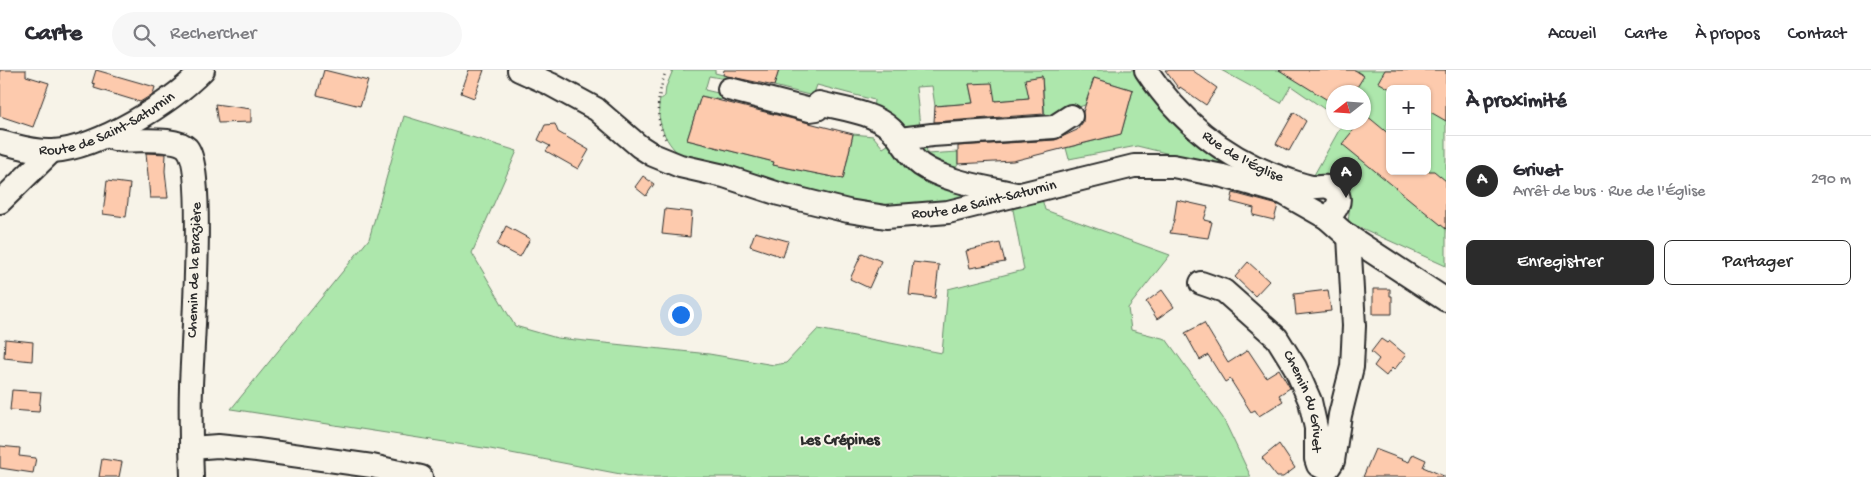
<!DOCTYPE html>
<html lang="fr">
<meta charset="utf-8">
<style>
:root{--surface:#fff;--page:#f7f7f7;--text:#2b2b33;--muted:#7c7c81;--line:#e1e1e2;--accent:#2b2b2b}
body{margin:0;font-family:"Gochi Hand",sans-serif;background:var(--page);color:var(--text)}
.controls{position:absolute;right:15px;top:15px;display:grid;overflow:hidden;border-radius:8px;box-shadow:0 1px 4px #0004}
.controls button{width:45px;height:45px;display:grid;place-items:center;padding:0;border:0;border-bottom:1px solid var(--line);background:var(--surface);color:var(--text);font:25px sans-serif}
.compass{position:absolute;left:1326px;top:15px;width:45px;height:45px;border-radius:50%;background:var(--surface);box-shadow:0 1px 4px #0004;rotate:253deg}
.you{position:absolute;left:680px;top:244px;width:18px;height:18px;margin:-12px;border:4px solid #fff;border-radius:50%;background:#1a73e8;box-shadow:0 0 0 8px #1a73e833}
.badge{display:grid;place-items:center;width:32px;height:32px;border-radius:50%;background:var(--accent);color:#fff;font-size:16px;font-weight:700}
.pin{position:absolute;translate:-50% -41px;filter:drop-shadow(0 1px 2px #0008)}
.pin::after{content:'';position:absolute;top:26px;width:18px;height:15px;background:inherit;clip-path:polygon(0 0,100% 0,50% 100%)}
.list{margin:0;padding:0;list-style:none}
h2{display:flex;justify-content:space-between;align-items:center;height:65px;margin:0;padding:0 20px;font-size:21px}
h2 small{font-size:16px;font-weight:400;color:var(--muted)}
.list li{display:grid;grid-template-columns:32px 1fr auto;gap:15px;align-items:center;box-sizing:border-box;height:90px;padding:0 20px;border-top:1px solid var(--line)}
.list b{display:block;font-size:19px;white-space:nowrap}
.list p{margin:0;font-size:16px;white-space:nowrap;color:var(--muted)}
.list em{font-size:16px;font-style:normal;color:var(--muted)}
.actions{display:flex;gap:10px;padding:15px 20px}
.actions a{flex:1;padding:11px 0;border:1px solid var(--accent);border-radius:8px;text-align:center;font-size:18px;color:var(--accent)}
.actions .main{background:var(--accent);color:#fff}
.icon{flex:none;width:28px;height:28px;fill:none;stroke:currentColor;stroke-width:2;stroke-linecap:round;stroke-linejoin:round}
.map{position:relative;flex:none;width:1446px;height:407px;overflow:hidden}
header{display:flex;align-items:center;gap:30px;box-sizing:border-box;height:70px;padding:0 25px;background:var(--surface);border-bottom:1px solid var(--line)}
header strong{font-size:24px}
nav{display:flex;gap:28px;margin-inline-start:auto;font-size:18px}
.search{width:350px;height:45px;background:var(--page);display:flex;align-items:center;gap:12px;box-sizing:border-box;padding:0 18px;border-radius:28px;color:var(--muted);font-size:19px}
main{display:flex}
aside{flex:1;background:var(--surface)}
.map>svg:first-child{display:block}
</style>
<header>
<strong>Carte</strong>
<div class="search"><svg class="icon" aria-label="search" viewBox="0 0 24 24"><circle cx="10" cy="10" r="6"/><path d="M15 15l6 6"/></svg>Rechercher</div>
<nav><a>Accueil</a><a>Carte</a><a>À propos</a><a>Contact</a></nav>
</header>
<main>
<div class="map">
<svg width="1446" height="407" viewBox="0 0 1446 407">
<rect width="100%" height="100%" fill="#f7f3e8"/>
<filter id="ink" filterUnits="userSpaceOnUse"><feTurbulence type="fractalNoise" baseFrequency=".02" numOctaves="2"/><feDisplacementMap in="SourceGraphic" scale="10" xChannelSelector="R" yChannelSelector="G"/><feConvolveMatrix kernelMatrix="1 2 1 2 8 2 1 2 1" color-interpolation-filters="sRGB"/></filter>
<g filter="url(#ink)">
<path fill="#ade7ac" stroke="#6c896c" fill-rule="evenodd" d="M673,0H715V3L727,6L726,9L709,6L705,20L722,24L721,30L701,26L687,70L774,92L773,95L843,109L853,64L873,66L883,78L894,71L977,125L922,138L860,135L684,87C666,77 655,49 660,30L665,26L666,17Z
M779,0H1137L1253,104L1137,76L1069,89L1066,78L1121,64L1133,20L1094,8L1085,35L1045,48L1042,6L1026,9L1029,28L995,31L969,14L973,33L935,36L932,16L916,17L920,57L903,61L873,40L874,30L817,15L813,26L774,16Z
M1221,0H1446V196L1348,152C1352,122 1350,100 1314,105L1343,53L1364,52V22H1334L1333,45L1291,16L1281,33ZM1390,19H1427V101H1390Z
M404,46L517,81L472,183L515,256L557,268L709,284L774,295L786,293L818,259L942,283L948,219L1024,200L1012,134L1041,125L1045,140L1170,185L1128,238L1131,260L1166,269L1223,348L1251,407H636L490,379L231,339L369,169Z
M926,72L927,84L958,82V94L954,102L927,93L917,76Z"/>
<path fill="#fdcaad" stroke="#2b2b2b" d="M0,0H26V6L49,13L33,57L0,46Z
M96,0L155,17L153,24L140,32L94,18L95,14L92,13Z
M324,0L368,11L360,36L317,25Z
M469,0H484L474,28L461,23Z
M724,0H779L774,16L723,5Z
M1165,0H1192L1217,18L1206,35L1180,17L1179,19Z
M1279,0H1355L1364,6L1354,22H1334V34Z
M1385,0H1446V51L1427,40V19H1390L1378,12Z
M1042,6L1044,44L934,52L935,36L973,33L969,14L992,13L995,31L1029,28L1025,9Z
M1094,8L1133,20L1121,64L1013,91L958,94V76L1055,70L1077,60L1083,52V42Z
M701,26L853,64L843,109L773,95L774,92L687,70Z
M215,34L251,39V52L218,53Z
M1294,42L1306,51L1289,81L1276,74Z
M1366,45L1390,65V101H1434L1446,111V159L1342,74L1360,52H1364Z
M555,54L558,62L589,80L578,99L546,81L550,76L538,70L545,55Z
M146,83L166,84L165,101L168,128H150Z
M643,106L654,114L646,126L635,117Z
M107,111L130,114L126,147L103,144Z
M1233,123L1278,135L1274,150L1253,145L1254,138L1231,132Z
M1177,130L1208,137L1204,150L1212,152L1208,168L1170,163L1174,150Z
M665,139L692,142L690,167L662,164Z
M506,156L530,169L520,187L497,175Z
M755,162L788,171L783,187L750,176Z
M1000,173L1005,192L970,198L966,181Z
M862,183L881,191L869,218L850,209Z
M913,192L939,195L935,228L909,225Z
M1248,192L1269,211L1255,226L1235,207Z
M1373,219H1390V226H1392V244H1373Z
M1162,220L1174,237L1157,249L1146,232Z
M1328,220L1331,241L1296,245L1294,224Z
M1204,253L1228,293L1248,280L1266,307L1279,299L1290,318L1279,325L1283,331L1259,346L1255,340L1251,342L1230,309L1225,312L1208,285L1200,290L1185,263Z
M5,269L33,272L32,291L4,288Z
M1381,269L1387,273L1389,271L1406,285L1394,300L1392,298L1386,306L1374,296L1379,289L1371,282Z
M12,320L41,322L39,342L10,340Z
M1279,374L1295,398L1283,407H1277L1262,388Z
M0,376L20,378L19,386L36,388L33,403L0,398Z
M1375,379L1409,392L1413,384L1426,390L1423,397L1446,407H1363Z
M102,389L122,392L119,407H99Z"/>
<g fill="none" stroke-linecap="round" stroke-linejoin="round">
<defs>
<g id="minor">
<path id="s1" d="M519,0L550,14L596,39L639,76L653,85L680,96L724,106L779,124L848,141L886,147L948,142L1134,96H1173L1223,106L1283,123L1327,148L1345,164L1446,230"/>
<path id="s2" d="M1146,0C1179,50 1225,88 1282,108C1292,111 1302,115 1312,117C1321,118 1326,114 1334,120C1345,129 1335,142 1327,148"/>
<path d="M729,19L810,40L817,39L819,33C842,39 873,42 891,59C902,69 908,86 921,95C946,112 986,117 1016,124"/>
<path d="M106,66C110,67 115,70 120,70C137,72 175,66 187,78C206,99 192,278 191,316C190,346 191,377 192,407"/>
<path d="M900,69L932,65L1054,57L1071,46"/>
<path id="s3" d="M0,72C17,76 35,82 53,81C99,78 171,33 203,0"/>
<path d="M0,132L52,81"/>
<path id="s4" d="M1201,213L1224,221L1277,268L1295,297L1310,331L1316,358V389L1318,395L1326,399L1329,397L1333,391L1340,345L1352,297L1354,256L1349,166"/>
<path d="M191,378L218,376L257,380L372,396L421,407"/>
</g>
</defs>
<use href="#minor" stroke="#2b2b2b" stroke-width="26"/>
<path stroke="#2b2b2b" stroke-width="2.5" stroke-dasharray="1 4" stroke-linecap="butt" d="M666,0C658,27 653,44 666,70"/>
<use href="#minor" stroke="#f7f3e8" stroke-width="22"/>
</g>
</g>
<g text-anchor="middle" dominant-baseline="central" stroke-width="4" stroke-linejoin="round" paint-order="stroke">
<g font-size="15" fill="#2b2b2b" stroke="#f7f3e8">
<text stroke="none"><textPath href="#s3" startOffset="114">Route de Saint-Saturnin</textPath></text>
<text stroke="none"><textPath href="#s2" startOffset="132">Rue de l'Église</textPath></text>
<text stroke="none"><textPath href="#s1" startOffset="501">Route de Saint-Saturnin</textPath></text>
<text transform="translate(195 200) rotate(-88)">Chemin de la Brazière</text>
<text stroke="none"><textPath href="#s4" startOffset="165">Chemin du Grivet</textPath></text>
</g>
<g font-size="16" font-weight="bold" fill="#2b2b2b" stroke="#f7f3e8">
<text x="840" y="371">Les Crépines</text>
</g>
</g>
</svg>
<div class="controls">
<button>+</button>
<button>−</button>
</div>
<svg class="compass" viewBox="-18 -18 36 36"><path d="M0-13l5 13h-10z" fill="#e53935"/><path d="M0 13l5-13h-10z" fill="#7c7c81"/></svg>
<div class="you"></div>
<div class="pin badge" style="left:1346px;top:128px">A</div>
</div>
<aside>
<h2>À proximité<small></small></h2>
<ul class="list">
<li><span class="badge">A</span><div><b>Grivet</b><p>Arrêt de bus · Rue de l'Église</p></div><em>290 m</em></li>
</ul>
<div class="actions"><a class="main">Enregistrer</a><a>Partager</a></div>
</aside>
</main>
